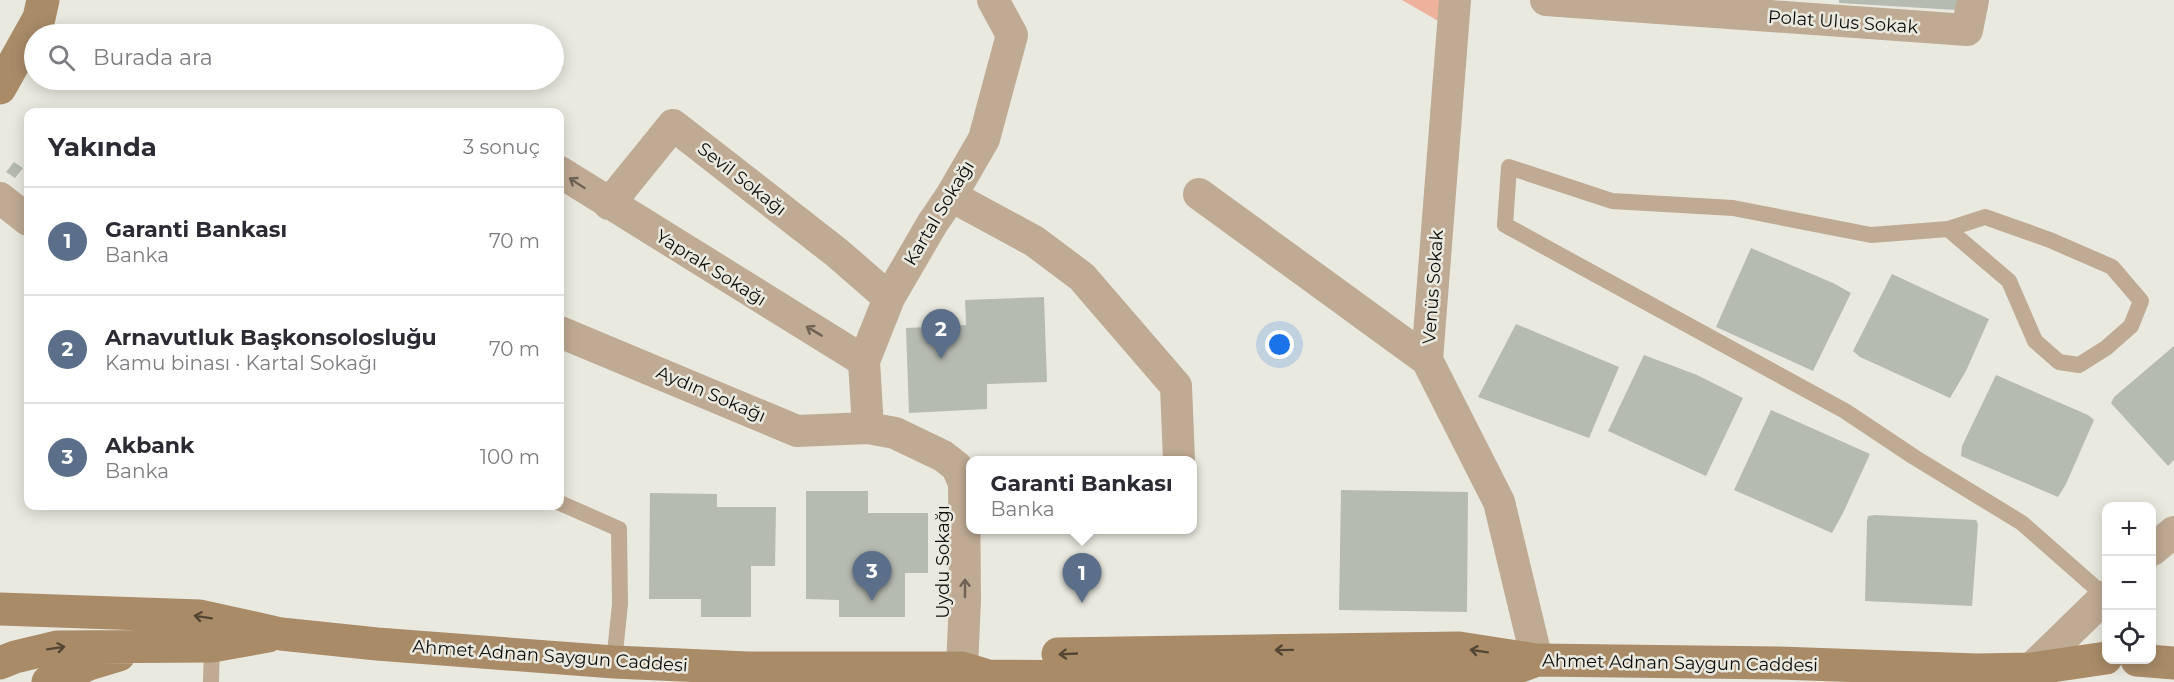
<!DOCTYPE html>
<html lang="tr">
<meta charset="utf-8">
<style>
:root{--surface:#fff;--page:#f7f7f7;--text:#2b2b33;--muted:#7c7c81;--line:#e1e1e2;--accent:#ea580c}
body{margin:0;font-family:Montserrat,sans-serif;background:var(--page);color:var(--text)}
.controls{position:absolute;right:18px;bottom:18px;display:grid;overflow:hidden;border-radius:12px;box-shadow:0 3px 15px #0003}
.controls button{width:54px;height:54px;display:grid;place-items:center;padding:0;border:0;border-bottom:2px solid var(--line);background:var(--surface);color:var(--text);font:30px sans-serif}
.you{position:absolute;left:1280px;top:345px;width:21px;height:21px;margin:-15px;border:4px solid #fff;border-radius:50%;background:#1a73e8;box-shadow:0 0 0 9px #1a73e833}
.badge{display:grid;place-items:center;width:39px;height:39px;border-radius:50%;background:var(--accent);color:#fff;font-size:20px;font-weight:700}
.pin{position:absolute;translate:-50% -50px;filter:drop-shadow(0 2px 3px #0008)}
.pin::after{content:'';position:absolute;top:32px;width:21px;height:18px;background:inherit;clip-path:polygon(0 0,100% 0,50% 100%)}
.popup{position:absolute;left:966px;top:456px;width:231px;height:78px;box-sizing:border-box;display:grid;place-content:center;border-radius:12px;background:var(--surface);filter:drop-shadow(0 2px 4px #0005);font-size:20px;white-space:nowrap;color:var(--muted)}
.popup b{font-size:22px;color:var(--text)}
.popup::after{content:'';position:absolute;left:50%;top:100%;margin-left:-12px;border:12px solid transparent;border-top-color:var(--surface)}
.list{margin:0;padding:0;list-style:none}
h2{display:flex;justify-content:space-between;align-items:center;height:78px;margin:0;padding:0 24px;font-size:26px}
h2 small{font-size:20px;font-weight:400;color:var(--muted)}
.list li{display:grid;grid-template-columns:39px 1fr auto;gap:18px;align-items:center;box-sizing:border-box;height:108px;padding:0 24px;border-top:2px solid var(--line)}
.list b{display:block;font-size:22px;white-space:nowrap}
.list p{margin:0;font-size:20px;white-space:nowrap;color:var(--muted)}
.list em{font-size:20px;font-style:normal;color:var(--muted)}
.icon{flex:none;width:33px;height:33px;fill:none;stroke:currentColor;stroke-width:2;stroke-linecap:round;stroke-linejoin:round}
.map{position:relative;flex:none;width:2174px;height:682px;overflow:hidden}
.search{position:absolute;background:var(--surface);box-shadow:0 3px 15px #0003;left:24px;top:24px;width:540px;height:66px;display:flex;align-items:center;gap:15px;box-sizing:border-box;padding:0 21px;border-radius:33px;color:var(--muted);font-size:22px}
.panel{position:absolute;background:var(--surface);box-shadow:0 3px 15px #0003;left:24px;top:108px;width:540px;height:402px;border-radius:12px}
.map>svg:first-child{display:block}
</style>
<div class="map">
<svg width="2174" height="682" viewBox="0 0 2174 682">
<rect width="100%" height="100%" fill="#eae9df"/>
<path fill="#eeb29c" d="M1402,0H1441L1440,22Z"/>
<path fill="#b6bbb2" d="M1839,0H1958L1957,10L1839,3Z
M14,162L23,168L15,178L6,172Z
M1751,248L1833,283L1851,293L1813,371L1716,327Z
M1892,274L1989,319L1966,371L1950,398L1860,357L1853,351Z
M1044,297L1047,382L987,384V409L909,413L906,328L966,325L965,300Z
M1516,324L1619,367L1589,438L1478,397Z
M2174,346V460L2168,466L2111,403L2114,397Z
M1644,355L1697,375L1743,398L1706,476L1608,431Z
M1996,375L2088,415L2094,420L2066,484L2058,497L1961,456L1962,446Z
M1771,410L1870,454L1843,513L1832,533L1734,490Z
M1341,490L1468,492L1467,612L1339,610Z
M806,491H868V513H928V573H905V617H839V600L806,599Z
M650,493L717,494V507H776L775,566H751V617H701V599H649Z
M1875,515L1976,520L1978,524L1972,606L1865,601L1867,521L1868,516Z"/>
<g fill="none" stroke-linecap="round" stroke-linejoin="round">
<path stroke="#bfaa93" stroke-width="16" d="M1948,229L2009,281L2035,341L2059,362L2079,365L2106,348L2131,326L2141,301L2112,267L2050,240L1985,217L1948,229L1871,235L1733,208L1612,201L1509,167L1505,225L1845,411L1914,457L2022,523L2106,597
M560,503L619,529L620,604L614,662
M211,682L212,646"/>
<path stroke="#bfaa93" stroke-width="32" d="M1455,0L1427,360L1499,502L1537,660
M1546,0L1967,30L1973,0
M560,172L864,361
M1199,194L1427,360
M951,196L1034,241L1082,277L1176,386L1179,460
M0,198L28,220
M609,204L673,125L836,252L889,298
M560,332L797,431L868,428L895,433L943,456L957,467L964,483L965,600L962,668
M868,428L864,361L889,298L932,224L951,196L984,139L1012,35L993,0
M2152,550L2174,532
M2031,669L2106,596"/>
<path stroke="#a98b68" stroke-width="33" d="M0,88L39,18L43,0
M0,609L200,616L281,634L377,644L614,662L748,668H962L988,676L1464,680L1499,674L1537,660L1779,663L1977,670L2031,669L2106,658
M1058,654L1459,648L1530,659
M2137,660L2174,663
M0,663L15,657L57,647L212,646L268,636
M48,682L89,664L119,655"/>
</g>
<defs><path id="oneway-shaft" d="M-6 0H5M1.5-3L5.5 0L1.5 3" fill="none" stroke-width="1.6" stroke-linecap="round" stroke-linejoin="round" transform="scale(1.5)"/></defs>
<g stroke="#6f6355">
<use href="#oneway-shaft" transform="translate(577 183) rotate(-147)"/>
<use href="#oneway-shaft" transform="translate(814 331) rotate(-149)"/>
<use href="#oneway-shaft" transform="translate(965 588) rotate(-90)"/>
</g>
<g stroke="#544634">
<use href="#oneway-shaft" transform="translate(203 617) rotate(-171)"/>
<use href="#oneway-shaft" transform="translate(56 648) rotate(-9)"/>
<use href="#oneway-shaft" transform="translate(1284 650) rotate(179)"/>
<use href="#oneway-shaft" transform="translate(1479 651) rotate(-171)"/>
<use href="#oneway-shaft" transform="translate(1068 654) rotate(177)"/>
</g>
<g text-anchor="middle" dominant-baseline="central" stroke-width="5" stroke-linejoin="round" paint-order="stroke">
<g font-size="18" fill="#0e0d0a" stroke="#eae9df">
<text transform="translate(1843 22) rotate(4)">Polat Ulus Sokak</text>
<text transform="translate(742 179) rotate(38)">Sevil Sokağı</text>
<text transform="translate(939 213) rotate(-59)">Kartal Sokağı</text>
<text transform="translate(711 268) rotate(32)">Yaprak Sokağı</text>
<text transform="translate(1433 287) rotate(-86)">Venüs Sokak</text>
<text transform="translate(711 394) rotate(23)">Aydın Sokağı</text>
<text transform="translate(943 562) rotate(-90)">Uydu Sokağı</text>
<text transform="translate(550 656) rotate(4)">Ahmet Adnan Saygun Caddesi</text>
<text transform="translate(1680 663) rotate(1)">Ahmet Adnan Saygun Caddesi</text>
</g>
</g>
</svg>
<div class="controls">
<button>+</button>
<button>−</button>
<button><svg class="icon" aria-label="locate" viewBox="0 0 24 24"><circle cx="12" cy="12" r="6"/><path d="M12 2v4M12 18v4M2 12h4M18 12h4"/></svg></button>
</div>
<div class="you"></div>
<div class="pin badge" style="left:1082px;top:603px;background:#5c6f8a">1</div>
<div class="popup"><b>Garanti Bankası</b>Banka</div>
<div class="pin badge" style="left:941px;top:359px;background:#5c6f8a">2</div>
<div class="pin badge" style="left:872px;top:601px;background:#5c6f8a">3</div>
<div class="search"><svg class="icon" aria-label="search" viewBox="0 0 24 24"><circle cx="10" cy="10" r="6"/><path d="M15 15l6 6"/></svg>Burada ara</div>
<section class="panel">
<h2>Yakında<small>3 sonuç</small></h2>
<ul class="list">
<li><span class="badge" style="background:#5c6f8a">1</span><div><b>Garanti Bankası</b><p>Banka</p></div><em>70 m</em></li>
<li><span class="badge" style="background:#5c6f8a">2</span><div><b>Arnavutluk Başkonsolosluğu</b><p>Kamu binası · Kartal Sokağı</p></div><em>70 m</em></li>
<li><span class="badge" style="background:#5c6f8a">3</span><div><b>Akbank</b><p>Banka</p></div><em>100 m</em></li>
</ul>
</section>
</div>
